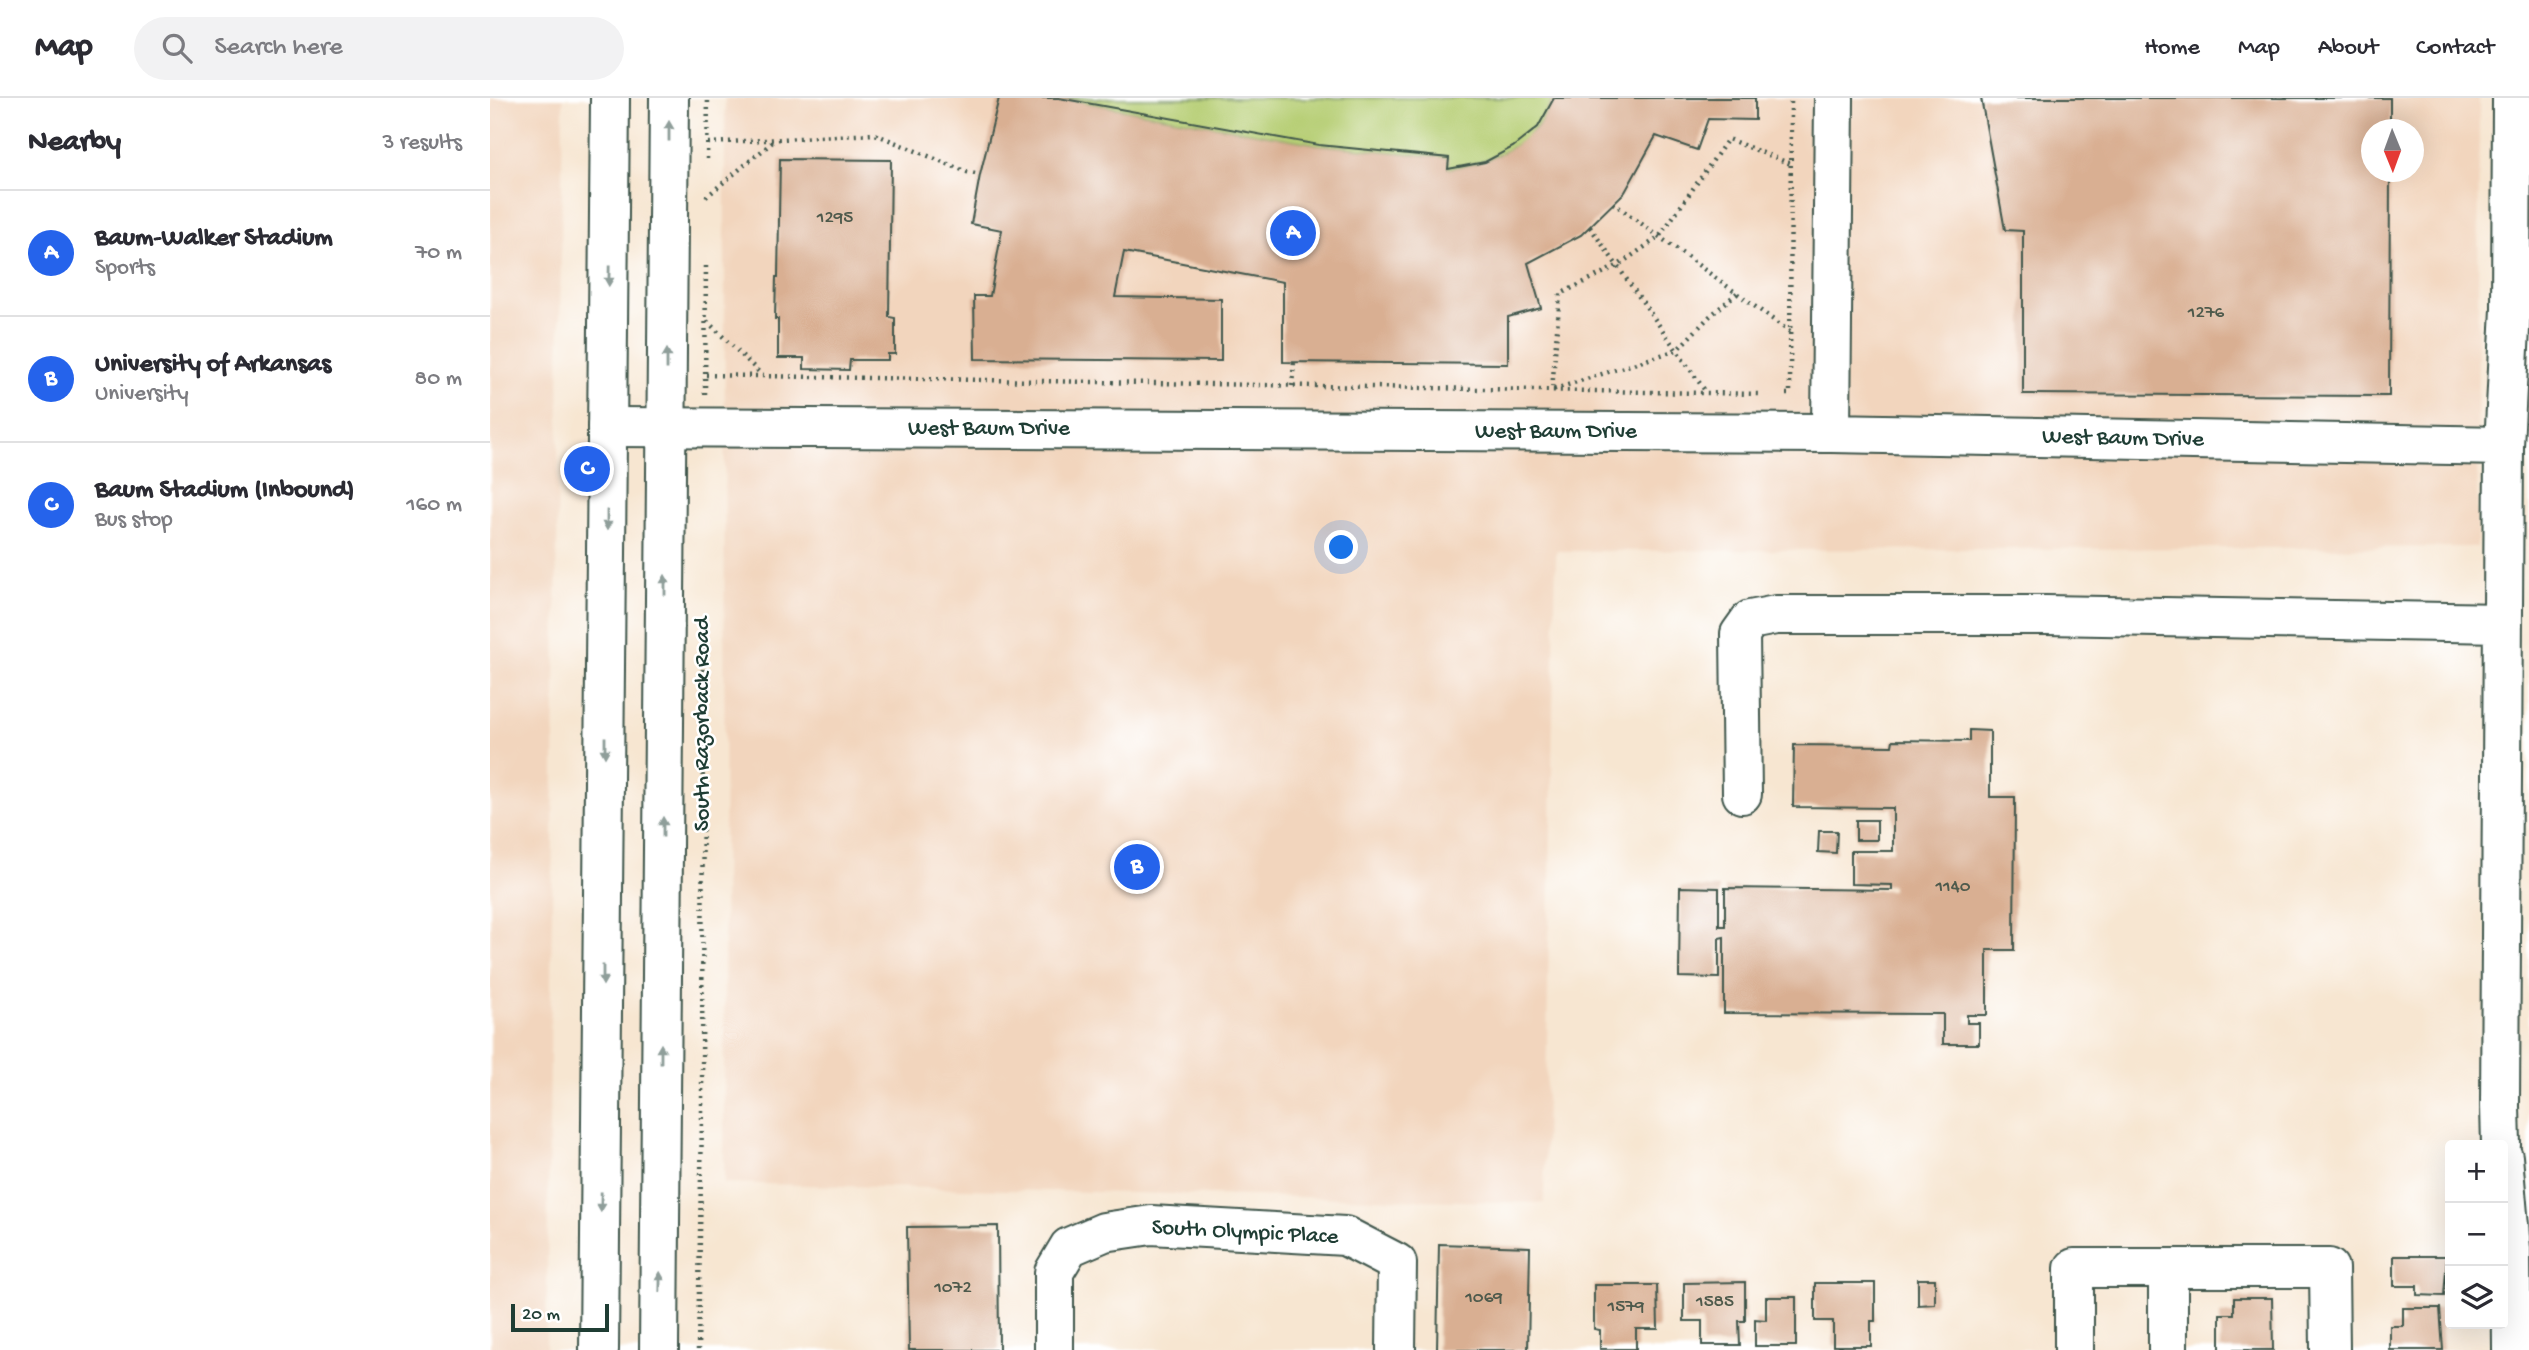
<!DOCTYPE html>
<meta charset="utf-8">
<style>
:root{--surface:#fff;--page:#f2f2f3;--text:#2b2b33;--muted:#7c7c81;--line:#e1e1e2;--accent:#2563eb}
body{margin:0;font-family:"Gochi Hand",sans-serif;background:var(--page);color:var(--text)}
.controls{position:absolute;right:21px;bottom:21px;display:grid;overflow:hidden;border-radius:7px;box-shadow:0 7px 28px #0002}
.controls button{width:63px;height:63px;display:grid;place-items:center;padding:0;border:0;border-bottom:2px solid var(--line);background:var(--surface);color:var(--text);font:35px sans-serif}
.compass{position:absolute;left:1871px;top:21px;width:63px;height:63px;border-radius:50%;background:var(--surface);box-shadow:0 7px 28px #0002;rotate:179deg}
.scale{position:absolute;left:21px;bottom:18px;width:98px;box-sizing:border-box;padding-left:7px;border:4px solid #1f3d34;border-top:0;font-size:19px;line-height:24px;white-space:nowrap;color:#1f3d34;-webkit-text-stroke:5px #fff;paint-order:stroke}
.you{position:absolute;left:852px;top:450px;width:24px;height:24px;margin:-18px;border:5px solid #fff;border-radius:50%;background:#1a73e8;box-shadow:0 0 0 10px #1a73e833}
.badge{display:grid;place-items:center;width:46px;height:46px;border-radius:50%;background:var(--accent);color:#fff;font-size:23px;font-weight:700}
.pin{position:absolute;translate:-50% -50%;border:4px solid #fff;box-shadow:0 2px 7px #0006}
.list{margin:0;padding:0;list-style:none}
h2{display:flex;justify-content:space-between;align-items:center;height:91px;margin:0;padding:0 28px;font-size:30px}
h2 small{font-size:23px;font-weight:400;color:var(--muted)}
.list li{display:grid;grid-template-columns:46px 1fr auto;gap:21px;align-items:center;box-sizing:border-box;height:126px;padding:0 28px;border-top:2px solid var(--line)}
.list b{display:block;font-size:26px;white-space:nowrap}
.list p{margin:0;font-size:23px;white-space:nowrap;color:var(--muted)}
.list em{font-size:23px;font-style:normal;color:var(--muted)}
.icon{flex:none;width:38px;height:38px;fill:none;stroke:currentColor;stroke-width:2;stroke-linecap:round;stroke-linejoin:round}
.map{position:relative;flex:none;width:2039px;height:1252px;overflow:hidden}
header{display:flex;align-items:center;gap:42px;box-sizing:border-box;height:98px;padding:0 35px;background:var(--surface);border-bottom:2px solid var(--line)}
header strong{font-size:33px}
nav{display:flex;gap:38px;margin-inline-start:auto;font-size:24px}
.search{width:490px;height:63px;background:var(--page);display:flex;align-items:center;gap:18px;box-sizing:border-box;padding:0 24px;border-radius:38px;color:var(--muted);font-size:26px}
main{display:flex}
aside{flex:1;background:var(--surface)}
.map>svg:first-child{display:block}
</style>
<header>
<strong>Map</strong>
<div class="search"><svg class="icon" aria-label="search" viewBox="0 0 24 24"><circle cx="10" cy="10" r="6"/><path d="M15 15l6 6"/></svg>Search here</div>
<nav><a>Home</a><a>Map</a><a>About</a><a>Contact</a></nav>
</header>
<main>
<aside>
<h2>Nearby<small>3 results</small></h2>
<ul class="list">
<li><span class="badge">A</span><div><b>Baum-Walker Stadium</b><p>Sports</p></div><em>70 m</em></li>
<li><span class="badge">B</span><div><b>University of Arkansas</b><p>University</p></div><em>80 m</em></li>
<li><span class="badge">C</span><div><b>Baum Stadium (Inbound)</b><p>Bus stop</p></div><em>160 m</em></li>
</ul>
</aside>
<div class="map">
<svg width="2039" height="1252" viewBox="0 0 2039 1252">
<rect width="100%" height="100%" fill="#fff"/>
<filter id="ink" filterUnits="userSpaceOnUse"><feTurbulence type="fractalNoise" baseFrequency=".0143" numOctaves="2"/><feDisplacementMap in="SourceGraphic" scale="14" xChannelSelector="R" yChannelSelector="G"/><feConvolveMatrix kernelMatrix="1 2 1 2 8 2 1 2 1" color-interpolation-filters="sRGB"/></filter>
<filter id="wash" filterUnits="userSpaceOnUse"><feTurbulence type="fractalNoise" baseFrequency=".00686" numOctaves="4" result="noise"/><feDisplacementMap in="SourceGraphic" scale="28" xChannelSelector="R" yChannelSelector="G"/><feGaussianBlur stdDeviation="1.57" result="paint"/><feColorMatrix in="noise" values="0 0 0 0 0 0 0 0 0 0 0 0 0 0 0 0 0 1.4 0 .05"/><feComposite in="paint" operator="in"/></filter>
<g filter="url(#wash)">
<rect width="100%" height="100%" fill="#f7e6d1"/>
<path fill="#f2d5bd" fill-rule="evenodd" d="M0,0H73L56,1252H0Z
M235,0H1989L1987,449L1066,453L1054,1105L234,1085ZM1882,32H1924V74H1882Z"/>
<path fill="#b6ce73" stroke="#6a8654" stroke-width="2" d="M569,0H1064C1059,9 1054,21 1047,29C1024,56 991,65 958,71V60L829,47Z"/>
<g id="blocks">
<path fill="#d9af92" d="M509,0H569L829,47L959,60L958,71L995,64L1023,49L1048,29L1064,0H1265V22L1218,21L1207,52L1166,38L1135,94L1091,137L1038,165L1051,210L1018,219V266L793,264V184L634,154L625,199L731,201V263L485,261L484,198H500L512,132L481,126L490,77Z
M1491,0H1900V32H1882V74H1900L1899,298L1533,296V133L1515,132Z
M290,61L401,62L399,219L405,220V256H398V262H360L359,272L314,271V260H288V221H285L286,179H288Z
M1479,632L1500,633V699H1525L1524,852H1497V917H1477V925H1489V946H1453V916L1234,915V839L1229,840V880L1189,879L1190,789L1229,790V828H1235V790L1402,792V787L1361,786V753H1403V710L1303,709L1304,647L1402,648L1403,642L1479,643Z
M1366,722H1387V742H1366Z
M1329,733H1347L1346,755L1328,754Z
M508,1128L509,1252H419L417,1129Z
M949,1146L1040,1149L1038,1252H947Z
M1904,1158H1957L1954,1198L1927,1197V1188H1904Z
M1428,1181H1445V1206L1428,1207Z
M1255,1184V1223H1249L1250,1247H1212V1223H1194V1185Z
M1325,1185H1385V1223H1381V1248H1343V1223H1325Z
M1104,1187H1167L1168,1231H1146V1251H1110V1232L1104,1231Z
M1276,1199H1306V1248H1265V1221L1276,1222Z
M1744,1200H1782L1783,1252H1730V1216H1744Z
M1913,1210H1950L1953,1252H1900V1228H1913Z"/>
</g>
</g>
<g filter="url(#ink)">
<use href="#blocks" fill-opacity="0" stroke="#3f564c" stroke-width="2"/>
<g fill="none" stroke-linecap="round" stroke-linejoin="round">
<defs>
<path id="minor" d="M117,329L1341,335L2014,348
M1341,335L1344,0
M1252,696L1250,536L1260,522L1286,517H1556L2013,525
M2011,1047L2010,1008L2014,348L2021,211L2022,0
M2013,1059L2021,1151L2022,1252
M1678,1170V1252
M564,1252V1174L579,1149L614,1134L661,1127L855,1138L907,1165L906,1252
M1584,1252V1170H1839L1840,1252"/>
<path id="major" d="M109,1252L120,0
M169,1252L179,0"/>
</defs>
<use href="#minor" stroke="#3f564c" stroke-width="42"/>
<use href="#major" stroke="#3f564c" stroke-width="42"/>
<path stroke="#3f564c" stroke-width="4.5" stroke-dasharray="2 5" stroke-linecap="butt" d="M218,45L385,36L477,74L490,77
M217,61L218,0
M216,99L285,42
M1123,105L1300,234
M1100,129L1216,294
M1247,195L1219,219L1187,252L1062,292L1070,196L1127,168L1169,139L1238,41L1301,66
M217,223L272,277
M216,277L1270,296
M802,288L804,264
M215,296L216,165
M1296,296H1300L1301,0
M208,1252L212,1020L213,546"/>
<use href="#minor" stroke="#fff" stroke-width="38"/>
<use href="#major" stroke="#fff" stroke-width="38"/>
</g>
<defs><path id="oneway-solid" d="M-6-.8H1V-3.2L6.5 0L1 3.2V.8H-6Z" transform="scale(1.75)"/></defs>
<g fill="#8f9e9a">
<use href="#oneway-solid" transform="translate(179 33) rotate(-90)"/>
<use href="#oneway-solid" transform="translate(119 178) rotate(91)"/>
<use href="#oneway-solid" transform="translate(177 261) rotate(-90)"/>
<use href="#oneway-solid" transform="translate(117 422) rotate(90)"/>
<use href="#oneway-solid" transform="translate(175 487) rotate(-90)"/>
<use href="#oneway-solid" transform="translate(115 649) rotate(90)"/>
<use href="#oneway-solid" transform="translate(173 729) rotate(-90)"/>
<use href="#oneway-solid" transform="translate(113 877) rotate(90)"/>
<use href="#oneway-solid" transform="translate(171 956) rotate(-90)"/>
<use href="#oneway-solid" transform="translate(111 1104) rotate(91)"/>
<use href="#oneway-solid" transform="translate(170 1184) rotate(-89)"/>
</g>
</g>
<g text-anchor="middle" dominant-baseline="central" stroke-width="5" stroke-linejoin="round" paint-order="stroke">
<g font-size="19" fill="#4e5a4c">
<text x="345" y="120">1295</text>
<text x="1716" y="215">1276</text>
<text x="1463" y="789">1140</text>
<text x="463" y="1190">1072</text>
<text x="994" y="1200">1069</text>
<text x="1225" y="1204">1585</text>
<text x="1136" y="1209">1579</text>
</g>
<g font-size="23" fill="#1f3d34" stroke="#fff">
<text x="499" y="331">West Baum Drive</text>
<text x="1066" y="334">West Baum Drive</text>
<text transform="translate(1633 341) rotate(1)">West Baum Drive</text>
<text transform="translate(213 626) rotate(-90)">South Razorback Road</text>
<text transform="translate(755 1135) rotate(3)">South Olympic Place</text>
</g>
</g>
</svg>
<div class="controls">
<button>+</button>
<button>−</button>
<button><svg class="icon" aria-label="layers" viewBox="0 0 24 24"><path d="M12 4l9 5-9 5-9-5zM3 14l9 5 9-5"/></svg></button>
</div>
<svg class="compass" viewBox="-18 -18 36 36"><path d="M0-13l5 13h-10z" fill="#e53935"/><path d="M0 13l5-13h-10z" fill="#7c7c81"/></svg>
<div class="scale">20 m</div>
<div class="you"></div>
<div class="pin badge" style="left:803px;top:135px">A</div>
<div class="pin badge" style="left:647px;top:769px">B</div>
<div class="pin badge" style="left:97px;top:371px">C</div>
</div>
</main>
